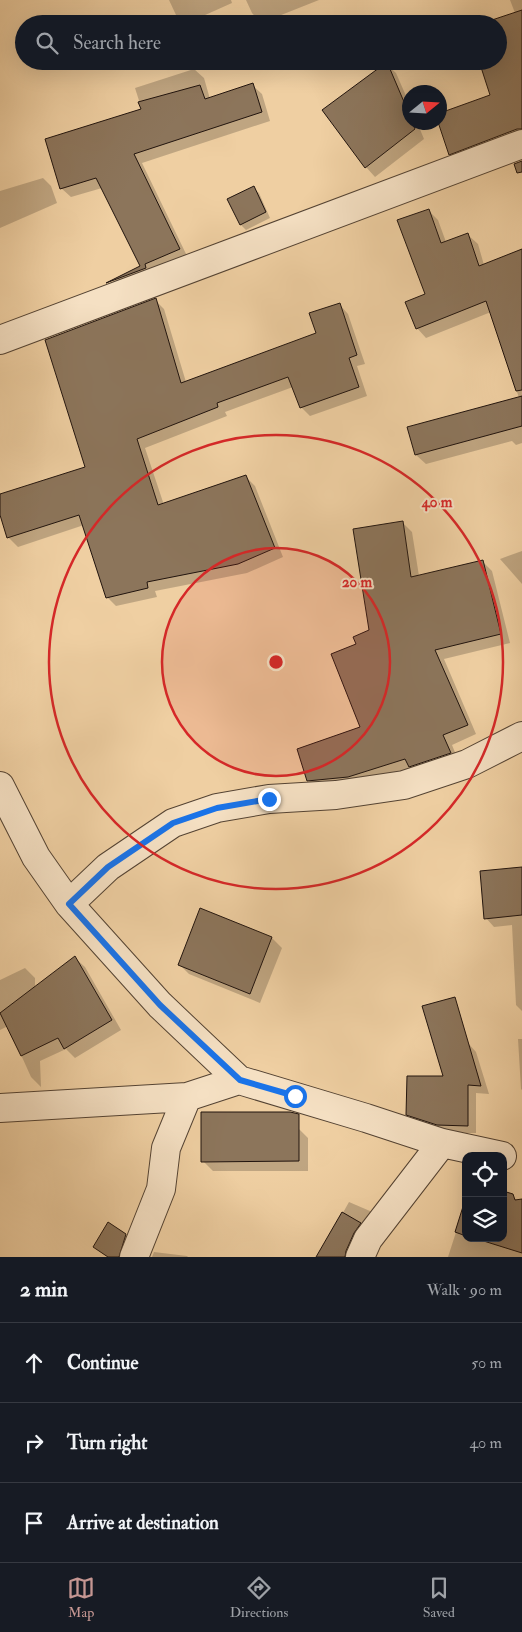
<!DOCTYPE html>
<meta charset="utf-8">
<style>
:root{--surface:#171b24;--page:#20242c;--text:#f1f3f6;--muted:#9ea1a6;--line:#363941;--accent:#c59692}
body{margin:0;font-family:"IM FELL Double Pica",serif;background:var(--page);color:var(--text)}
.controls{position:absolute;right:15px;bottom:15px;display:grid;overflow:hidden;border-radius:10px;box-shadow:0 5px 20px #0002}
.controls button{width:45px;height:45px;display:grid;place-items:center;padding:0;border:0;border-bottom:1px solid var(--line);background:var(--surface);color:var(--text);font:25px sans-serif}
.compass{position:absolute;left:402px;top:85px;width:45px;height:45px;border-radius:50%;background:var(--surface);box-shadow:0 5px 20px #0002;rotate:72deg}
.stop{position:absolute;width:15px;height:15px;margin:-11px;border:4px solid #1a73e8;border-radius:50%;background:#fff}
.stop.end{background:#1a73e8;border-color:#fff;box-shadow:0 1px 5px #0008}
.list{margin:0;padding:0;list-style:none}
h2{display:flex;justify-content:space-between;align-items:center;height:65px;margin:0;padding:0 20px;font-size:21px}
h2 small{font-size:16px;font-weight:400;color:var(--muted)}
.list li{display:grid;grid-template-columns:32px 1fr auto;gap:15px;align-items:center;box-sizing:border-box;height:80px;padding:0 20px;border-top:1px solid var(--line)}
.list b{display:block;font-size:19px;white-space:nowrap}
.list em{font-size:16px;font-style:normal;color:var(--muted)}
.icon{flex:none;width:28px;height:28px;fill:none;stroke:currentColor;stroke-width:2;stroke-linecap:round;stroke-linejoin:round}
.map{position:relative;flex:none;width:522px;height:1257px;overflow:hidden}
.search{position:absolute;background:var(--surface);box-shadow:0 5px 20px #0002;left:15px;right:15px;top:15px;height:55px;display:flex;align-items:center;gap:12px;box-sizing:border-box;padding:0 18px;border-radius:28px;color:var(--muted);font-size:19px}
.sheet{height:305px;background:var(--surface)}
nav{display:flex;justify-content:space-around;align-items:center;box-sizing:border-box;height:70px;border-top:1px solid var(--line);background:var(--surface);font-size:14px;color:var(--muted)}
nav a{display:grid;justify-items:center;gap:2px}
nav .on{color:var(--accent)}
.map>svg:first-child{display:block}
</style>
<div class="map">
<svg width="522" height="1257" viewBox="0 0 522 1257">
<rect width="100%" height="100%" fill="#efcfa2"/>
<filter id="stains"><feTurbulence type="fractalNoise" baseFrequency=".004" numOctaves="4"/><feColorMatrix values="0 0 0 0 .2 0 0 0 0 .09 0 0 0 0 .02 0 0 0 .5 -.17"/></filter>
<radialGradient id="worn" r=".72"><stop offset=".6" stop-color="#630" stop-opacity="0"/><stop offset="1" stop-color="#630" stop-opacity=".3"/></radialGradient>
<path fill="#0003" d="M169,0H231L232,3L185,24L176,15Z
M246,0H319L261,23L252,13Z
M510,0H522V140L459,163L450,154L440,122V114L492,96L498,61L515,13Z
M393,61H421L398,68Z
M386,64L396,73L410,105V122H417L424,139L375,177L366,167Z
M194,69L204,78L210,99L252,85L262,94L270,121L142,163L188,258L117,292L108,284L141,267L102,188L71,197L61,188L142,110L135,88Z
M43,178L51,186L57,203L0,228V191Z
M253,188L259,193L270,218L246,230L241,225L228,199Z
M428,210L438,220L446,242L468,235L478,244L484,265L522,250V443L516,445L512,441L426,464L416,455L519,398L491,312L426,338L417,328L426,295Z
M155,300L164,309L186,382L317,334L340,305L348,314L365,364L357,366L367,396L310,416L301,407L293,387L225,412L227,416L145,448L164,505L246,477L255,486L283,557L247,573L155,591L157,597L116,606L107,597L84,525L18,547L9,538L0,511V495L87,468Z
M402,522L412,532L419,576L483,562L492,571L510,643L444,659L476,734L452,745L459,762L358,786L318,790L308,780L362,728L357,645L371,631Z
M522,551V584L500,559Z
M522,868V1011L516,1005L512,925L494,927L486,918Z
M201,910L272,938L282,948L260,1003L189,974L179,964Z
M75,958L85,967L121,1030L75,1058L66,1049L40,1061L41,1087L31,1077L8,1026L0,1030V980L25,968L35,978V988Z
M518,1039H522V1090L521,1089Z
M468,1043L476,1052L489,1094L476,1093V1133H446L416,1123L407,1114L445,1078Z
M298,1128L308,1138V1171H213L203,1161Z
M512,1196L518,1201L522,1200V1257H448L466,1201V1238H503Z
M349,1202L370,1211L382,1223L360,1257H332L323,1248Z
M126,1235L131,1240L124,1257H107L94,1247Z
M154,1252L187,1256L188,1257H152Z"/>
<path fill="#8c755b" stroke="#21140e" d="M522,10V129H517L449,155L438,122H440V113L490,95L479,61H498V24H480Z
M387,62L410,116V122H412L415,129L365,168L322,110Z
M253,83L262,112L134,154L180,249L145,264L146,268L106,283L140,266L96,178L60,189L45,139L141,109L138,102L200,85L205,99Z
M522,161V172L517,173L514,164Z
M254,186L266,212L240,225L227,199Z
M429,209L441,243L468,233L479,266L522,249V390L516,391L486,301L416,329L405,302L425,294L397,220Z
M156,298L181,383L316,333L309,313L340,303L357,355L349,358L359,387L300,408L288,377L217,403L218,407L137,439L158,505L246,475L275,548L238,564L147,582L148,588L106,598L79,515L7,538L0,515V494L85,467L45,340Z
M522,396V426L415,455L407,427Z
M403,521L411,577L483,560L501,634L435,650L468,725L443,735L451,753L409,767L405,759L348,777L307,781L297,749L360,727L331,654L356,644L353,637L369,630L353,529Z
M522,867V915L484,919L480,871Z
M200,908L272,937L250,994L178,965Z
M75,956L112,1020L64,1049L58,1038L21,1056L0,1013Z
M455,997L481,1086L468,1085V1126L437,1125L406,1115L407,1076H443L422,1006Z
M201,1112H290L299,1114V1161L201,1162Z
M503,1191L513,1194L515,1200L522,1199V1253L474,1238H503Z
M466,1197V1236L455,1232Z
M342,1212L361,1223L354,1233L346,1251L345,1257H316Z
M108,1222L126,1234L119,1257H108L93,1247Z"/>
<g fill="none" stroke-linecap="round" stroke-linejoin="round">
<defs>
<path id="minor" d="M0,340L522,144
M0,786L36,857L69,904L160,1005L239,1080
M69,904L108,867L173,823L217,808L269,799L336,795L404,785L467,764L522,736
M0,1108L187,1097L239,1080L366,1118L442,1143L502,1156
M134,1257L161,1189L166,1148L187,1097
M360,1257L368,1239L442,1143"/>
</defs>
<use href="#minor" stroke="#544333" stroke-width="30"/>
<use href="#minor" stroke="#f5e0c3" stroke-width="28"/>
</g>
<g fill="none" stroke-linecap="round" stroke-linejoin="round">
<path stroke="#1a73e8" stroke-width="6" d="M269,799L217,808L173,823L108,867L69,904L160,1005L240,1080L295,1096"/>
</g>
<circle cx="276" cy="662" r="114" fill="#d62828" fill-opacity=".12"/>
<g fill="none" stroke="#d62828" stroke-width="2.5">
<circle cx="276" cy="662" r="114"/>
<circle cx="276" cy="662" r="227"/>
</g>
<circle cx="276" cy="662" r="8" fill="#d62828" stroke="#f5e0c3" stroke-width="2.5"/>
<g font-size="15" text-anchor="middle" font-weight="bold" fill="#d62828" stroke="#f5e0c3" stroke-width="4" stroke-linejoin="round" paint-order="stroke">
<text x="437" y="507">40 m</text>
<text x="357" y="587">20 m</text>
</g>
<rect width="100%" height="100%" filter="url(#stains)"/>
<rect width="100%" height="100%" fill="url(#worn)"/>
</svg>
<div class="controls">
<button><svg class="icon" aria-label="locate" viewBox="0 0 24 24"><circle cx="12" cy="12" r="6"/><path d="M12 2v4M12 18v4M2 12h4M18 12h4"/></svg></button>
<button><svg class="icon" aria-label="layers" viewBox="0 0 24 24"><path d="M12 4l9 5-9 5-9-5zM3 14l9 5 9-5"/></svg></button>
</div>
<svg class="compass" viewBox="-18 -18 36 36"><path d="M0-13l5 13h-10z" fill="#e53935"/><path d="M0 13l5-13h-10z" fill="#9ea1a6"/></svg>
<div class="stop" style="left:295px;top:1096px"></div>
<div class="stop end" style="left:269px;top:799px"></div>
<div class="search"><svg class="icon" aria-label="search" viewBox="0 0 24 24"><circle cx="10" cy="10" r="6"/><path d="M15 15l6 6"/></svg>Search here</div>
</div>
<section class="sheet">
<h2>2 min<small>Walk · 90 m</small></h2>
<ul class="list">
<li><svg class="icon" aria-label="ahead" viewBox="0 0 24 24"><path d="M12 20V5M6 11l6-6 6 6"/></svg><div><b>Continue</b></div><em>50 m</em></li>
<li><svg class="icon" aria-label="right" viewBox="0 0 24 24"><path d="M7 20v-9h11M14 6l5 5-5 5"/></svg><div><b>Turn right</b></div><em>40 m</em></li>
<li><svg class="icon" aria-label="arrive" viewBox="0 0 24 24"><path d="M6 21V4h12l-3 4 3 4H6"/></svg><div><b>Arrive at destination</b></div></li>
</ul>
</section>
<nav>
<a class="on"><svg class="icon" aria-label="map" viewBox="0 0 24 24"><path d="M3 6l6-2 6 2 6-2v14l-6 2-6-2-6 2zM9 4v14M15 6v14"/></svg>Map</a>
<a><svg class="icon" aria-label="directions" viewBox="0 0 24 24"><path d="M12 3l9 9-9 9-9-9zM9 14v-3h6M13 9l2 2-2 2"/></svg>Directions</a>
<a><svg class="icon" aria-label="saved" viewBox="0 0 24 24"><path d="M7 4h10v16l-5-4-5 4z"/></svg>Saved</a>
</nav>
